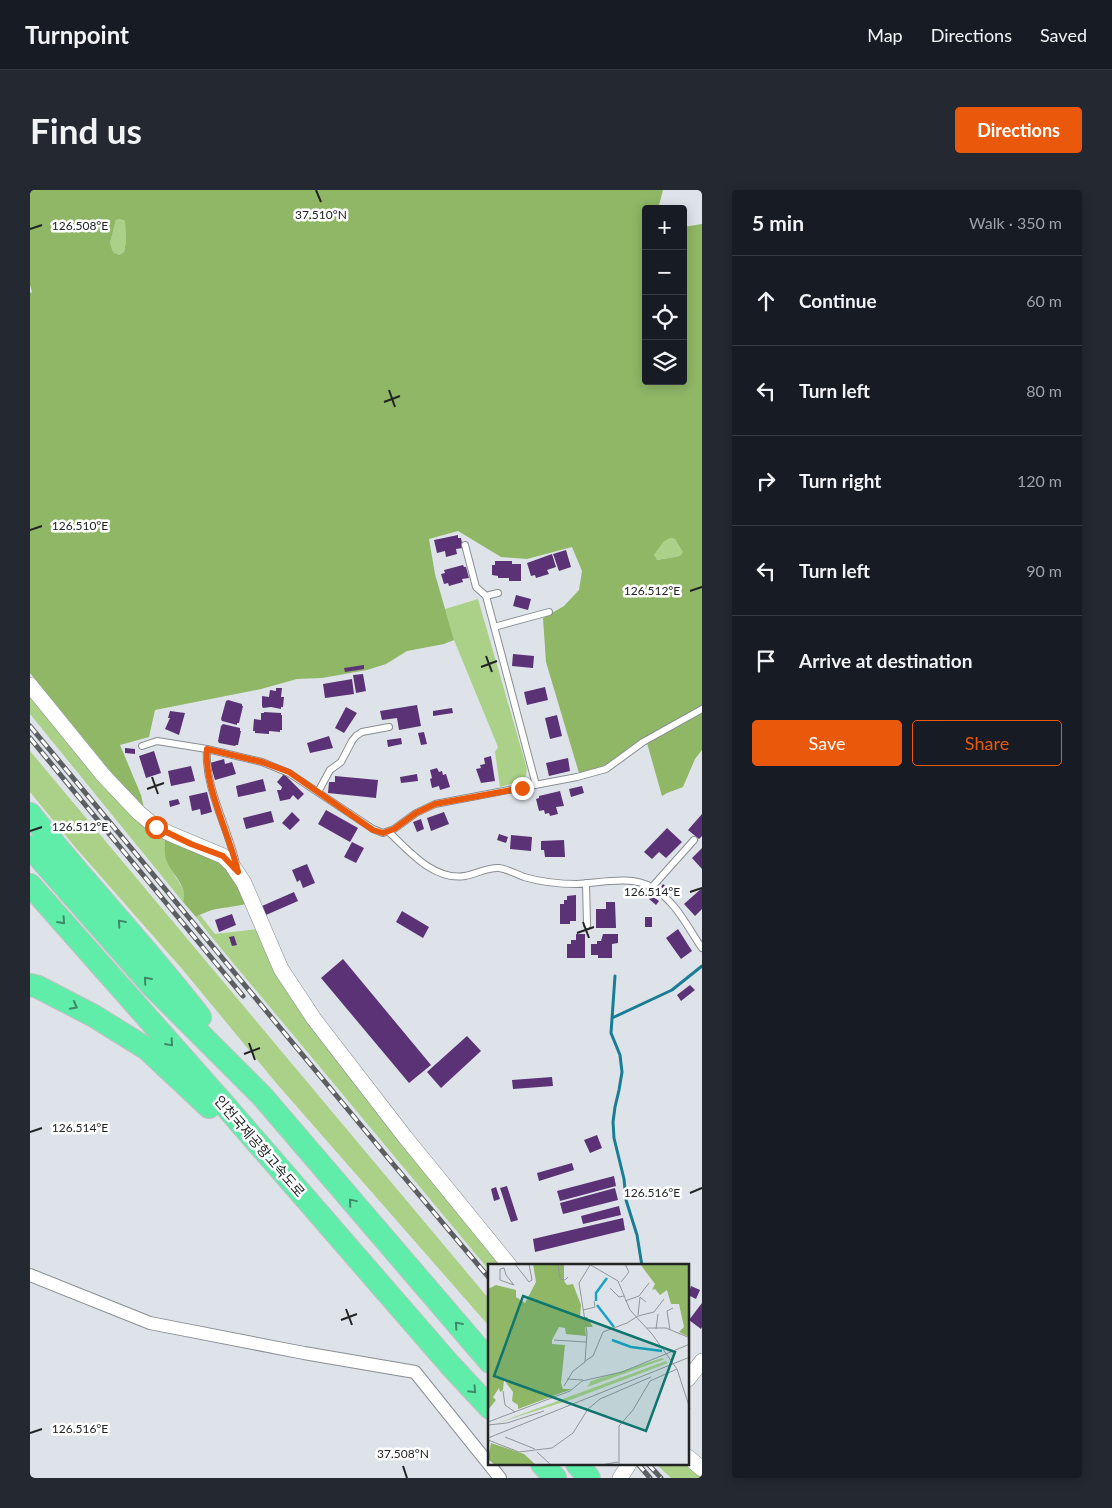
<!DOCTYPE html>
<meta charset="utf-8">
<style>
:root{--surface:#171b24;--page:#242831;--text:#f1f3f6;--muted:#9ea1a6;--line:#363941;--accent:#ea580c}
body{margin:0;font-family:Lato,"Noto Sans KR",sans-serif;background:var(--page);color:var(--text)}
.controls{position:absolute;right:15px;top:15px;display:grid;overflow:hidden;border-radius:5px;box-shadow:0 2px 12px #0003}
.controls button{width:45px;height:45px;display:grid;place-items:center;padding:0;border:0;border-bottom:1px solid var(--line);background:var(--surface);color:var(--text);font:25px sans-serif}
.stop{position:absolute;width:15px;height:15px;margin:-11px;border:4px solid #ea580c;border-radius:50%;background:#fff}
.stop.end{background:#ea580c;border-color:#fff;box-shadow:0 1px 5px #0008}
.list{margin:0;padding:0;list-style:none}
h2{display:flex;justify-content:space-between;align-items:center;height:65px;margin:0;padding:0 20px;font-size:21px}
h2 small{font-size:16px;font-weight:400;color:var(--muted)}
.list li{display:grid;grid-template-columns:32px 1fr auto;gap:15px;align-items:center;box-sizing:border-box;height:90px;padding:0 20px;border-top:1px solid var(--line)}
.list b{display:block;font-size:19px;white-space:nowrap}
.list em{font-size:16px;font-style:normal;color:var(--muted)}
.actions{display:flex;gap:10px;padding:15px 20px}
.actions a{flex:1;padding:11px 0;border:1px solid var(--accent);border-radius:5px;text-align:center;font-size:18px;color:var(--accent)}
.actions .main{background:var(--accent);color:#fff}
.icon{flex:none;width:28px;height:28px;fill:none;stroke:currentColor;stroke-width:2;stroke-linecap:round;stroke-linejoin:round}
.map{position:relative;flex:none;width:672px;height:1288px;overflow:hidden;border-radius:5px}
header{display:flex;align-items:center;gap:30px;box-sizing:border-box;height:70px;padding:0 25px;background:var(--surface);border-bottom:1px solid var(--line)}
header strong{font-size:24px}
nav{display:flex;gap:28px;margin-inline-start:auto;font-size:18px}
.intro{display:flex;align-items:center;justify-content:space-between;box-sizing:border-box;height:120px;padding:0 30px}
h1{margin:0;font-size:35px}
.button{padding:12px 22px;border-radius:5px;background:var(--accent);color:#fff;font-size:18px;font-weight:700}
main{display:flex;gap:30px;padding:0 30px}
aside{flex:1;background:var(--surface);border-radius:5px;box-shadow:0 2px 12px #0003}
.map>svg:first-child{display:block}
</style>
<header>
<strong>Turnpoint</strong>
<nav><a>Map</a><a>Directions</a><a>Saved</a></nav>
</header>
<div class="intro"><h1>Find us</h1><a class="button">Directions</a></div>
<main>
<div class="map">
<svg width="672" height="1288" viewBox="0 0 672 1288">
<rect width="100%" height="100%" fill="#dee3e9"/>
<path fill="#abd087" d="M90,29L95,31L96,51L94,62L89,65L83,62L80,53L86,30Z
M640,348L645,349L654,362L650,366L626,370L624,365L634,350Z
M448,409L497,579L495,590L470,597L465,562L468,557L424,450L415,419Z
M0,505L91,615L111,633L135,649C138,660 139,671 143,682C147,692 158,700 153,712L0,524Z
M0,561L459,1109V1136L247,894L153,780L45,657L0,602Z
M170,725L185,744L228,739L253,790L475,1075L460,1076L459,1080L179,744L166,727Z
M626,1274H656L671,1288H641Z"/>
<path fill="#8fb766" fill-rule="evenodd" d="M0,0H633L628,19H616V191H653V37L672,34V516L582,572L571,577L549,583L516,472L513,428L534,416L549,400L552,381L542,357L497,369L471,367L428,341L399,349L405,384L424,450L414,454L377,461L356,474L337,480L292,488L267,489L231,499L125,520L119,547L90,555L111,605L114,618L95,599L0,483V103L2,102L0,95ZM90,29L95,31L96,51L94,62L89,65L83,62L80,53L86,30ZM640,348L645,349L653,362L650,366L627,370L624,365L634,351Z
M672,523V560L665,569L653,597L637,603L632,606L617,553Z
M135,649L181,666L199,677L216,714C196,719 186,716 166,727L153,712C159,696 140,683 136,669C134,663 135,655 135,649Z"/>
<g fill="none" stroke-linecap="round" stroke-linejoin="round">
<path stroke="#1a7d96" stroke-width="3" d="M585,786L581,843L590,865L592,882L589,900L585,917L583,932L584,948L594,989L596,1010L607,1045L612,1076
M582,828L642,800L672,776"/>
</g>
<path fill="#5c3277" d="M428,345V348H431L433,358L426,359L427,364L416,367L415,361L407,363L404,350Z
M536,360L541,377L529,381L523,364Z
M522,364L526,377L517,380L519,384L506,388L505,385L501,386L497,373Z
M465,371H482V374H491V391H479V388H468V386L462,385V375H465Z
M433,375L434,377H436L439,388L432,389L433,392L419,396L418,393L414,394L411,384L415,383L414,380Z
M486,405L501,409L498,420L483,416Z
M483,464L504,466L503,478L482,476Z
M334,475V479L315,482L314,478Z
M333,484L336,501L326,503L323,485Z
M322,489L324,504L295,508L293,494Z
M515,497L518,510L497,515L494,502Z
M246,498H252L251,507H254L253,517H251V519L241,517L233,518L232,516V506L239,507L240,500L246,501Z
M198,510L212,514V516H213L209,533H207V535L192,531L191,529L196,511Z
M387,515L391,536L369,540L367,528L352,530L350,521Z
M316,517L327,523L314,543L305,538Z
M422,518L423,523L403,526V521Z
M140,521L155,523L149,545L135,539L140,528H138Z
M234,522L251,523V525H252V540H250V542L239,541V544L225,543V541H223L224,529L231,530V523H234Z
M527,525L532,546L520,549L515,528Z
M193,534L210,538V541H211L208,555H206L205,556L189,553L188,551L191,536Z
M394,542L397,554L391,555L388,543Z
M299,546L303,558L280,563L277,553Z
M371,548L372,554L358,557L357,550Z
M95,558L105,559V564L95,563Z
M124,561L131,583L116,588L109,566Z
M461,566L465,591L451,593L446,579L451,578L450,575L455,574L454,568Z
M538,568L540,581L519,586L516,573Z
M194,569L195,574L202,572L206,584L185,590L180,573Z
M161,576L165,591L141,596L138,581Z
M407,578L409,582L412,581L413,585L416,584L420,597L410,600L409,596L402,598L400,589L402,588L400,580Z
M254,584L274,604L268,610L263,605L260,609L250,611L247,600H251L252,597L247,592Z
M387,584L388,591L371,593L370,587Z
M305,586L348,590L346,608L298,603L299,592H305Z
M233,589L236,601L208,607L206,596Z
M552,596L554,603L541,607L539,599Z
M530,601L534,616L526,617L528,624L520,626L519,623L515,624L514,620L509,621L506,609L509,608V606Z
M177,602L182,622L171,625L170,619L162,621L159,606Z
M148,609L150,614L140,617L139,611Z
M296,620L328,638L320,652L288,634Z
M241,621L244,632L216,639L213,628Z
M262,622L270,630L260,640L252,633Z
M414,622L419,634L401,641L397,628Z
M672,624V646L669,649L658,640Z
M391,629L394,639L387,642L383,632Z
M637,638L652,652L636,668L629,662L622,669L614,662Z
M469,644L478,647L476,653L467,650Z
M481,645L502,647L501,661L480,659Z
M534,650L535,667H515L514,660H511V651Z
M322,652L334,658L326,673L314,667Z
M672,658V679L662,668Z
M277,674L285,693L273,698L270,690L267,692L262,680Z
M633,694L639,699L637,702L631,697Z
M672,698V719L665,726L654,714Z
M264,702L268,711L236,725L232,716Z
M546,705V731H540V734H530V714H534V710H537V706Z
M621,705L629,711L626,715L619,709Z
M576,712H585L586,738H566V719H576Z
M372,721L399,737L393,748L366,732Z
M202,724L206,735L189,742L185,730Z
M615,727H622V737H615Z
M648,739L662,761L651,769L636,748Z
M546,744H555V768H537V754H541V750H546Z
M573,744H588V753L582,754V768H568V765H561V754H567V751H571Z
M204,746L207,755L202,756L199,747Z
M313,769L401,875L379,893L291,788Z
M660,795L665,800L651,811L647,805Z
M437,846L451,861L411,898L397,882Z
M522,887L523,896L483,899L482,890Z
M567,945L572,958L560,963L554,950Z
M542,973L544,980L509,991L507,983Z
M584,986L586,996L530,1011L527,1001Z
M477,996L488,1030L481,1032L470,998Z
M466,997L470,1009L464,1011L461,999Z
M585,998L588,1010L533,1024L530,1013Z
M589,1016L591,1025L553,1034L551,1026Z
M593,1028L595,1040L505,1062L503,1049Z
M661,1096L670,1100L666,1109L658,1105Z
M672,1113V1137L671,1139L659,1130Z"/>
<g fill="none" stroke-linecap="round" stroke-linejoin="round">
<defs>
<path id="service" d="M435,355L446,397L456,406L506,595
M456,406L468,403
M464,437L519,422
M112,556L127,551L177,559L232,572L259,583L343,639L353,643L364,639L386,623L405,614L547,587L576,579L613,552L672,519
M177,559C174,597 198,637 206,674
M288,602L300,580L311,572L322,551L326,546L332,542L359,537
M359,642C379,661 404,691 435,686C446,684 458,677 469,678C477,679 486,684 494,687C511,692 529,694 547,694C569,693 602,685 621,697C646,711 656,735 672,758
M556,693L557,735
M622,697L664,650"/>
<path id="minor" d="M0,1085L120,1133L274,1163L385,1182L470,1288"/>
<path id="tertiary" d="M0,495L73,585L109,623L126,637L143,645L193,666L202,675L214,693L251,779L284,829L375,947L480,1076
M658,1189L672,1171
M658,1267L672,1279
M590,1288L599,1274"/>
<path id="motorway" d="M0,624C55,693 116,757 170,827
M0,657L123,797L232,906L460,1172
M0,695L191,911L420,1175L460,1218
M0,795L8,797L64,826L117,859L179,917
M512,1274L525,1288
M547,1274L559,1288"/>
</defs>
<use href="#service" stroke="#898e93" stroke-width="8"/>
<use href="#minor" stroke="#898e93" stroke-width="14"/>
<use href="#tertiary" stroke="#898e93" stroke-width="16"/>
<use href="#motorway" stroke="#c1c1c2" stroke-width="24"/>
<use href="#service" stroke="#fff" stroke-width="6"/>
<use href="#minor" stroke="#fff" stroke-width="12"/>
<use href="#tertiary" stroke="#fff" stroke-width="15"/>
<use href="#motorway" stroke="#5feda9" stroke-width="22"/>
<defs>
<path id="rail" d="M0,536L363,974L460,1089
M0,548L213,806
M608,1274L620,1288
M618,1274L631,1288"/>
</defs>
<use href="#rail" stroke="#5c5f62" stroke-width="5"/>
<use href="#rail" stroke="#fff" stroke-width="3" stroke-dasharray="9" stroke-linecap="butt"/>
</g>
<defs><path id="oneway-chevron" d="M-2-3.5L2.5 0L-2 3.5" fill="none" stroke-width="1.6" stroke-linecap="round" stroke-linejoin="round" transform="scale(1.25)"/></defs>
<g stroke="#408867">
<use href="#oneway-chevron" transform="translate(32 731) rotate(48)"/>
<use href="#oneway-chevron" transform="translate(91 733) rotate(-131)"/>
<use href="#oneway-chevron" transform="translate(117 790) rotate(-131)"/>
<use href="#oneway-chevron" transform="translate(44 816) rotate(28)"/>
<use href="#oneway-chevron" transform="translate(140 853) rotate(49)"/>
<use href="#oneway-chevron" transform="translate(322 1012) rotate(-130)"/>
<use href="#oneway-chevron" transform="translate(428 1135) rotate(-131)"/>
<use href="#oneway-chevron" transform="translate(443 1200) rotate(47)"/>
</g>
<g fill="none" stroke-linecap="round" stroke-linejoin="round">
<path stroke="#ea580c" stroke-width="6" d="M126,637L161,654L193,666L208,682C200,645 174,598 177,559L232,572L259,582L343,640L353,643L364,639L386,623L405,614L492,598"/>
</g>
<path fill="none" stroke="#212325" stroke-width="2" d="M286,0L291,12M0,39L12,35M359,200L365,217M354,212L370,206M0,340L12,336M660,401L672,397M456,466L462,482M451,477L467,471M122,587L128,604M117,599L134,593M0,641L12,637M660,702L672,698M553,732L559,748M547,743L564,737M219,853L225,870M214,864L230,858M0,942L12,938M660,1003L672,998M316,1119L322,1135M311,1130L327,1124M0,1243L12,1239M373,1276L377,1288"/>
<g text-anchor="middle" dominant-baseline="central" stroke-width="5" stroke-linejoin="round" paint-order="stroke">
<g font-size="14" fill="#212325" stroke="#fff">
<text transform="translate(230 956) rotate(49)">인천국제공항고속도로</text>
</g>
</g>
<g transform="translate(458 1074)">
<rect width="201" height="201" fill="#dee3e9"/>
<path d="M174,94L177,95L99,123L103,117ZM178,97L180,99L85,135L10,159Z" fill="#abd087"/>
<path d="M45,0H76V17L79,21L85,20L93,41L92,53H99L105,63H97L98,72L78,70L77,64L71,63L64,76V80L77,81L73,119L75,125H84L30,145V141L24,137L25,128L16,116L15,126L12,128L11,124L5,133L8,136L0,146V25L8,21L28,26V33L37,39L48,18ZM152,0H201V73L191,68L196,63L191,40H183L179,26L172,31L167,25L164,26L167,20ZM3,179L36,190L48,201H7L0,195Z" fill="#8fb766"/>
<path fill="none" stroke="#17a4c6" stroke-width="2.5" d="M108,37V29L119,14M109,41L126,63M124,76L143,83L174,87"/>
<path fill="none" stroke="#92969b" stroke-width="1" d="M27,0L41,18L44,16L41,0M70,0L72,15L77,16L80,13M101,0L130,17L142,46L164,70L189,105L202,145M16,4L18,11L26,21L12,16V5ZM133,18L141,8L137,0M122,24L131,33L136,32M137,37L151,32L161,19M95,46L107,43L106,37M150,51L152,33L158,38M159,64H178L202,74M168,65L170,50M182,66L179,47L185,44M66,76L98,78M97,97L105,92L115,68L139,59L150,52L166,48L176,35M79,115L95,116M76,122L85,107L97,98L99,69L91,19L102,1M15,127L17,141L27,148M0,158L82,127L94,117L134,108L202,80M0,161L19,159L56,147M17,173L47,185M0,174L202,93M0,176L31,188L64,184L85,169L100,145L112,135L163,113M49,188L63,201M113,201L130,198M131,201V162L145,146L162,117L189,105"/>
<path fill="#0f766e" fill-opacity="0.15" stroke="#0f766e" stroke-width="2.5" d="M35,32L187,88L158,167L6,112Z"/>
<rect width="201" height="201" fill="none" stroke="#212325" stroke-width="2.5"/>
</g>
<g font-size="12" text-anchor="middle" fill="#212325" stroke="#fff" stroke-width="5" stroke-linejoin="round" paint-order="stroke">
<text x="291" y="29">37.510°N</text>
<text x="50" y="40">126.508°E</text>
<text x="50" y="340">126.510°E</text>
<text x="622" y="405">126.512°E</text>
<text x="50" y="641">126.512°E</text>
<text x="622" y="706">126.514°E</text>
<text x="50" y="942">126.514°E</text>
<text x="622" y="1007">126.516°E</text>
<text x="50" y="1243">126.516°E</text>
<text x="373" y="1268">37.508°N</text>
</g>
</svg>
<div class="controls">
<button>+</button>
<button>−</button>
<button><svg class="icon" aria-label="locate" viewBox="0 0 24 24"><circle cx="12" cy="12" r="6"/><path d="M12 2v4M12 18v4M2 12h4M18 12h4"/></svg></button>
<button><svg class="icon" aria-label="layers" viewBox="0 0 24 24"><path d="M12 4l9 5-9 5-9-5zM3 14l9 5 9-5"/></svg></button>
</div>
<div class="stop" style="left:126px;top:637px"></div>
<div class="stop end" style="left:492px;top:598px"></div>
</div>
<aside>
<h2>5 min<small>Walk · 350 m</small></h2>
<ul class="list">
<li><svg class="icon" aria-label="ahead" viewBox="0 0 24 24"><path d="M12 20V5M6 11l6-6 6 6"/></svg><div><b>Continue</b></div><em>60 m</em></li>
<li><svg class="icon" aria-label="left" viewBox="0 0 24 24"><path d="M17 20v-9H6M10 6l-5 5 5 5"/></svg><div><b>Turn left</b></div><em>80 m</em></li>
<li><svg class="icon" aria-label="right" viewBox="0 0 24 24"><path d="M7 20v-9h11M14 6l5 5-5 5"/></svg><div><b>Turn right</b></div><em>120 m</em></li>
<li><svg class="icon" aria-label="left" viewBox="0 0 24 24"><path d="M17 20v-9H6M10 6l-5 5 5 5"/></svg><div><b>Turn left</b></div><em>90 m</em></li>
<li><svg class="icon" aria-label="arrive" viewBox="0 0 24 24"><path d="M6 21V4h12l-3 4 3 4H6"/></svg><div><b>Arrive at destination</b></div></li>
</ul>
<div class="actions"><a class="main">Save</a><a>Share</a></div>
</aside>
</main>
